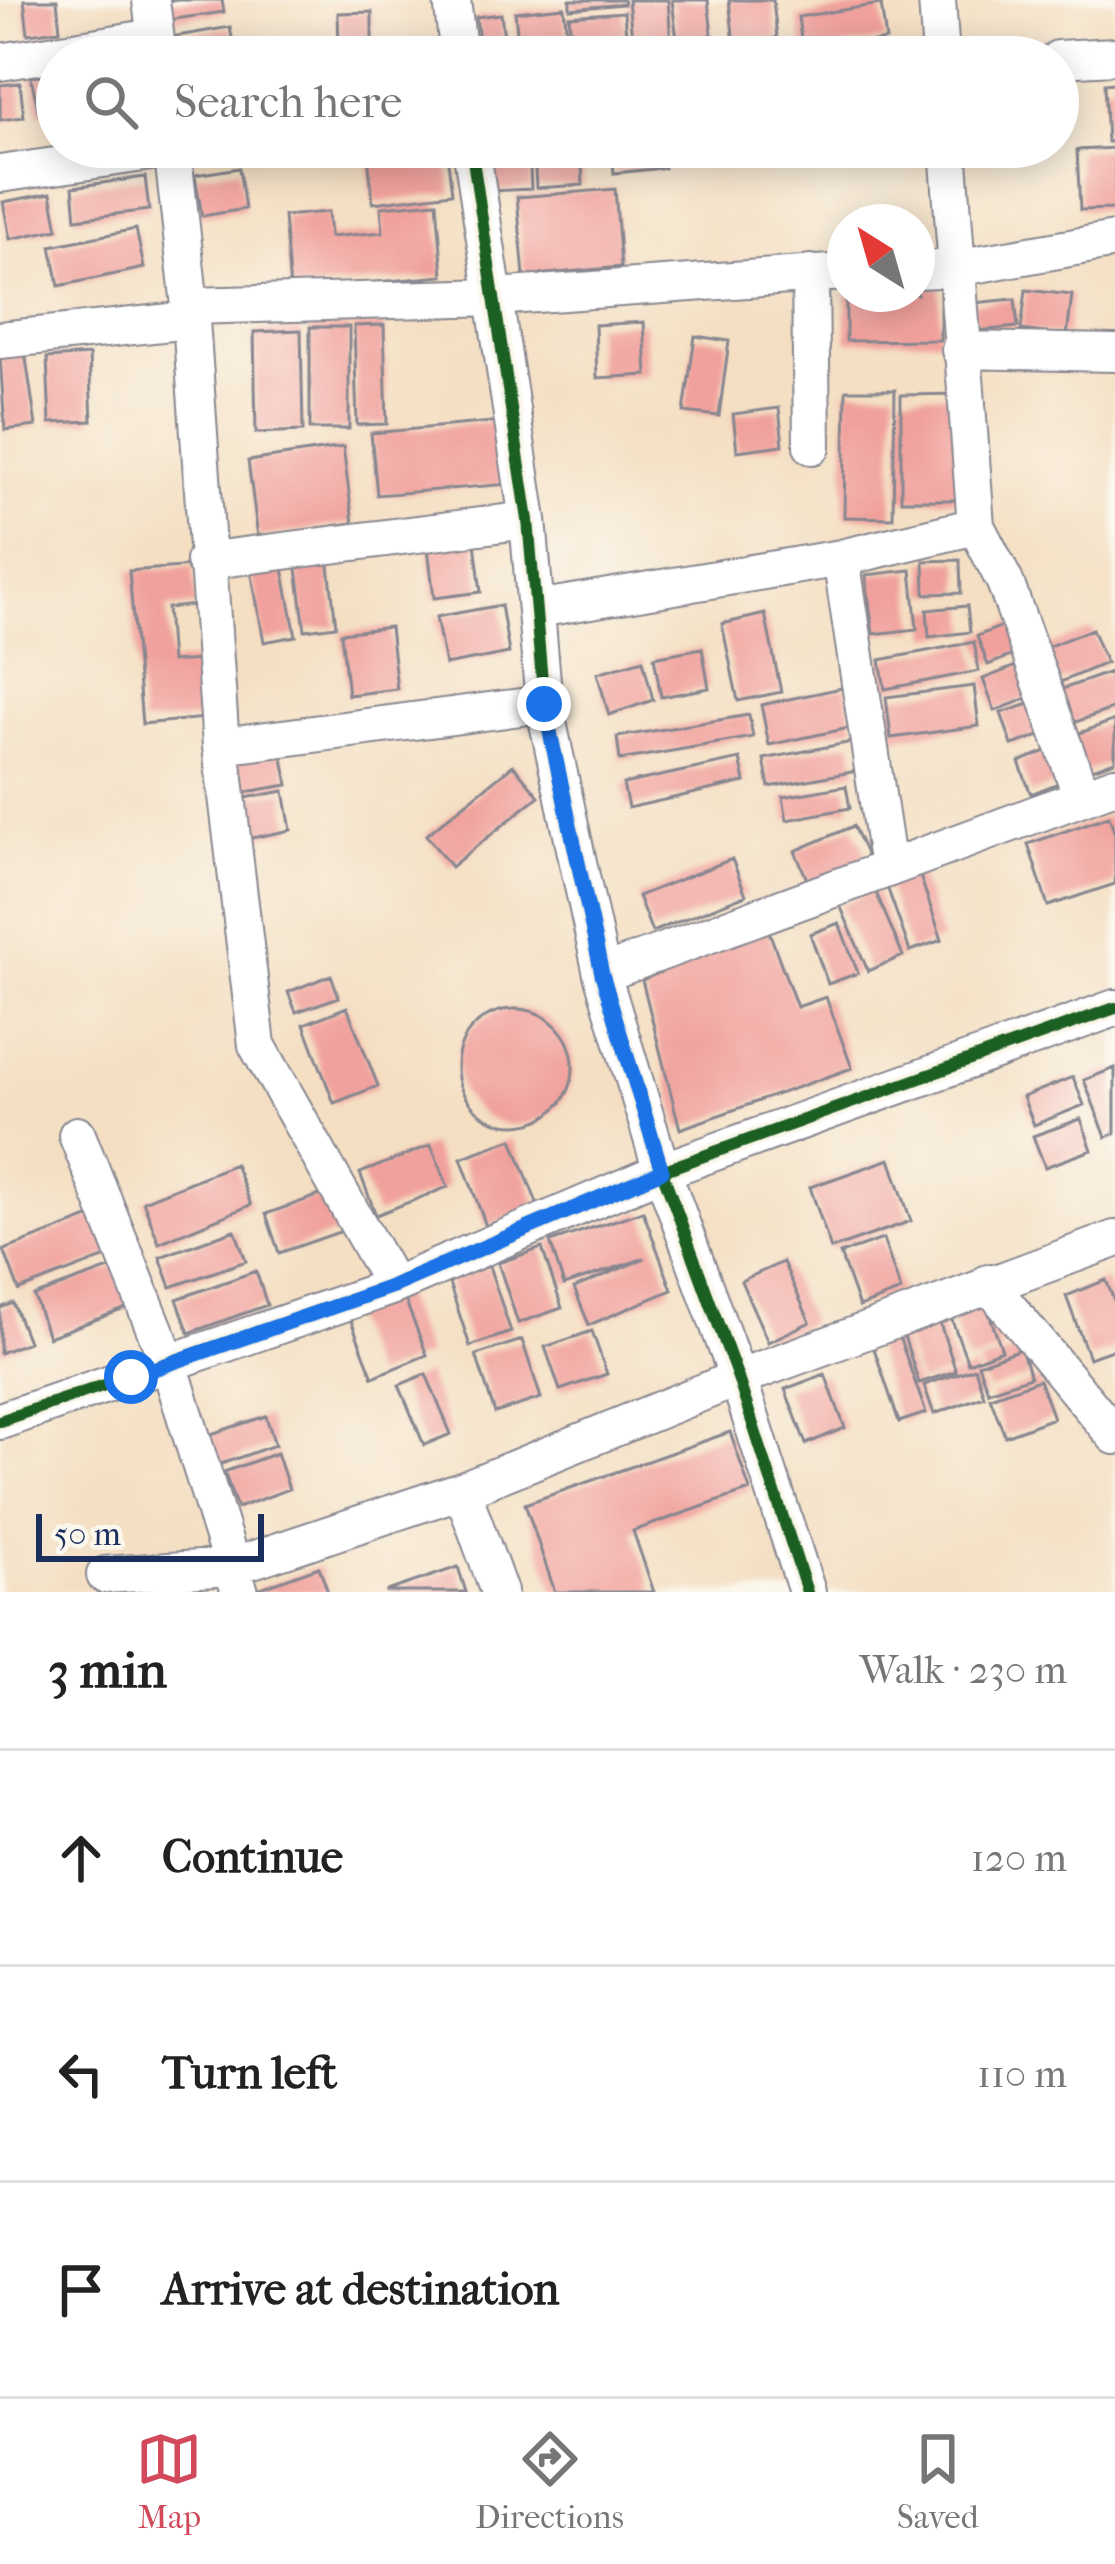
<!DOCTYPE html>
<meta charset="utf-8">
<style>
:root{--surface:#fff;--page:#f2f2f2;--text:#222;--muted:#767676;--line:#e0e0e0;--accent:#d1495b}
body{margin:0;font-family:"IM FELL French Canon",serif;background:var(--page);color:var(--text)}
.compass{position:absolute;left:827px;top:204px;width:108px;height:108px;border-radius:50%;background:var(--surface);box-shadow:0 6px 30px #0003;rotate:323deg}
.scale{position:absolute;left:36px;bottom:30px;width:228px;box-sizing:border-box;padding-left:12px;border:6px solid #1b2f5e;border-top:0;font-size:33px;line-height:42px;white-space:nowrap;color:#1b2f5e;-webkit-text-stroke:9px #fbf7ec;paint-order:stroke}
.stop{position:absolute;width:36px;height:36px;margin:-27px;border:9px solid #1a73e8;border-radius:50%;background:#fff}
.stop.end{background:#1a73e8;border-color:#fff;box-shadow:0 3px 12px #0008}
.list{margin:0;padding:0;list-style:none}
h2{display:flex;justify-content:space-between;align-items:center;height:156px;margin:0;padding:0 48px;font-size:51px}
h2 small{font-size:39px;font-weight:400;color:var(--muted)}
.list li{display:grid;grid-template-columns:78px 1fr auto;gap:36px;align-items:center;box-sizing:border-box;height:216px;padding:0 48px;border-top:3px solid var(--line)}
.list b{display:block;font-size:45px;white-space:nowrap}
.list em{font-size:39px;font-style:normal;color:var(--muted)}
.icon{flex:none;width:66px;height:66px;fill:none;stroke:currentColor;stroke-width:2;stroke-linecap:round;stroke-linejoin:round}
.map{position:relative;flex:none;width:1115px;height:1592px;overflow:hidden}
.search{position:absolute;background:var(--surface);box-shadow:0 6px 30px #0003;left:36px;right:36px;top:36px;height:132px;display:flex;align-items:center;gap:30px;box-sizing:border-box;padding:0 42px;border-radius:66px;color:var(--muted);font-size:45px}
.sheet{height:804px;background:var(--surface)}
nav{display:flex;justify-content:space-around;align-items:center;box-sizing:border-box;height:168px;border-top:3px solid var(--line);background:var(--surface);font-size:33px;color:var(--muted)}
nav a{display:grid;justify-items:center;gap:6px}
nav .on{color:var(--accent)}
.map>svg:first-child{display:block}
</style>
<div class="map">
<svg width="1115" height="1592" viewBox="0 0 1115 1592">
<rect width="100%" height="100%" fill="#fbf7ec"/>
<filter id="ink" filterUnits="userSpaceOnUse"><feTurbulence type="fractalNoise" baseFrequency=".00833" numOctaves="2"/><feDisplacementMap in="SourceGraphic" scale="24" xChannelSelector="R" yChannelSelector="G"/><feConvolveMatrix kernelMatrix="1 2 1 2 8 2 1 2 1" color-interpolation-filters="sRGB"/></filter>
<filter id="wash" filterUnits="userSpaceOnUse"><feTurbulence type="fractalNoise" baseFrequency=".004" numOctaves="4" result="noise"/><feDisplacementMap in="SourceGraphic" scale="48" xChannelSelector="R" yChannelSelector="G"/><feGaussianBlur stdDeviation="2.7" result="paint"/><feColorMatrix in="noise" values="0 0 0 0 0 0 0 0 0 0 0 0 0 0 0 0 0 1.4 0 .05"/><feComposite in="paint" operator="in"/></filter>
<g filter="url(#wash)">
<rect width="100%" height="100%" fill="#f4dfc3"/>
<g id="blocks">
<path fill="#f1a19d" d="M24,0H57L60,30L28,34Z
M158,0H222L224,12L161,21Z
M570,0H623L624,4L570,9Z
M628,0H668L671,43L633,47Z
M672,0H708L712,35L677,40Z
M729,0H773L777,38L734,43Z
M881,4L886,40L803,53L798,17Z
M564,7L567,36L518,41L515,12Z
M372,12V47L339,49L338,13Z
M624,12L627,48L572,53L569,16Z
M501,14L505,45L480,48L476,17Z
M230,27L235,54L164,57L160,39Z
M57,72V110L39,114L31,77Z
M20,83L24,117L0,120V85Z
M1115,83V142H1107L1104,84Z
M367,147H446L452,193L373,203Z
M488,147H529L531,189L489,191Z
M534,147H581L583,185L536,188Z
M611,147H662L664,168L614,173Z
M765,147H817L819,157L767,164Z
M865,147H923L924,152L869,163Z
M1115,148V209L1080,210L1077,150Z
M239,168L245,209L202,216L195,175Z
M145,177L149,210L76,219L73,187Z
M615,189L621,267L524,276L517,197Z
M51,193L58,229L10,239L3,202Z
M437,202L443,276L290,290L284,216L328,212L330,237L383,232L381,207Z
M136,229L144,268L59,286L51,246Z
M940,287V340L846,341V294H917V288Z
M1026,290L1072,295L1067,336L1021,330Z
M1015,299L1018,327L976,331L973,303Z
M644,322L647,375L597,378L595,325Z
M384,325L387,424L357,425L354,326Z
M310,327H349V429H310Z
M301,330L303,431L256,433L254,332Z
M695,336L729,341L719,416L684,412Z
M25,352L36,426L5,430L0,356Z
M89,355L92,421L50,423L47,358Z
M846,390H895L893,518L844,517Z
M961,394L960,500H901V395Z
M779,408L783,445L737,451L733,414Z
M504,421L510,484L377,495L371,433Z
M343,447L353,523L258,537L248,461Z
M474,534L481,592L434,598L427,540Z
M328,557L336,626L305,630L296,561Z
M960,560L961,593L925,594L924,561Z
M282,563L296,636L264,642L251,570Z
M193,566L196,605L167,608L171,662L201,660L206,718L142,724L129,571Z
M911,570L917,629L873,634L866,575Z
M501,605L509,653L445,665L436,617Z
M967,606L970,632L929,637L927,610Z
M765,614L781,692L738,701L722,624Z
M1012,622L1023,651L988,665L977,636Z
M390,627L397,689L348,695L341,633Z
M1092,629L1106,663L1058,683L1044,648Z
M974,642L979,671L885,689L880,660Z
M702,648L709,688L661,697L654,657Z
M643,660L653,700L609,715L597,673Z
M1026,662L1038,694L995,711L983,679Z
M1110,672L1115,708L1070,724L1057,691Z
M974,686L979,726L891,738L886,697Z
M846,687L854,727L769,745L761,705Z
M1039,701L1049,733L1012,745L1001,713Z
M749,715L753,737L620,760L617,737Z
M1115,720V761L1084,772L1072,736Z
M852,742L857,771L769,787L764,759Z
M1056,747L1069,779L1031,794L1019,762Z
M282,753L288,785L240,793L235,761Z
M740,759L745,782L628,808L623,784Z
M513,765L539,796L451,867L426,835Z
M846,786L850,808L787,820L783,797Z
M284,791L291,830L247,839L240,799Z
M1109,816L1115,834V884L1048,906L1028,844Z
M853,826L868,858L809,884L795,851Z
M732,859L746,895L652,932L638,896Z
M919,873L942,940L910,951L886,884Z
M875,890L903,956L868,971L840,905Z
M839,923L858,973L828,984L810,934Z
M767,926L797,1007L826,997L852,1068L680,1129L642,980Z
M331,975L339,997L296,1012L288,992Z
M347,1007L378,1086L334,1103L304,1024Z
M457 1067a58 58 0 1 1 116 0a58 58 0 1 1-116 0Z
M1115,1068V1133L1106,1137L1084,1080Z
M1073,1077L1084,1105L1034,1125L1023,1097Z
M1081,1119L1092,1150L1045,1167L1033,1136Z
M512,1139L538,1206L486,1226L461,1158Z
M431,1145L448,1187L376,1215L360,1173Z
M890,1159L911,1221L831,1249L810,1187Z
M235,1164L251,1205L159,1243L143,1201Z
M331,1191L345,1230L279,1253L266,1214Z
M643,1211L672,1290L589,1325L574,1288L645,1258L564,1285L550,1242Z
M102,1213L117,1253L19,1290L4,1250Z
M235,1230L246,1261L171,1287L160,1257Z
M883,1239L901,1291L859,1307L840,1254Z
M542,1248L562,1308L518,1323L498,1263Z
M783,1262L810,1322L768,1342L741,1281Z
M489,1266L511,1332L470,1346L448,1280Z
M115,1267L130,1307L48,1337L34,1296Z
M256,1271L267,1305L189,1333L177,1299Z
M1106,1280L1115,1303V1349L1089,1358L1066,1296Z
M402,1292L427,1355L373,1377L348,1313Z
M982,1294L1002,1350L968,1363L947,1307Z
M13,1303L28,1342L0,1353V1308Z
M936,1312L956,1371L919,1383L900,1324Z
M896,1328L926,1413L899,1422L870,1337Z
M592,1331L607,1374L560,1390L545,1347Z
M522,1340L541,1398L495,1413L476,1355Z
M1021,1349L1030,1377L988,1391L978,1364Z
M975,1368L984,1396L934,1414L924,1385Z
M426,1374L451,1434L424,1445L399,1385Z
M825,1374L845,1428L806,1444L785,1389Z
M1039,1380L1053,1418L1005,1436L990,1397Z
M266,1416L275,1445L218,1465L208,1435Z
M730,1432L750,1490L633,1531L654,1592H555L525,1504Z
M277,1453L289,1489L237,1508L224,1472Z
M319,1567L328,1592H252V1591Z
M458,1567L466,1592H387V1591Z"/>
</g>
</g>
<g filter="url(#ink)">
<use href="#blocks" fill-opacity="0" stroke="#888790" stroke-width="3"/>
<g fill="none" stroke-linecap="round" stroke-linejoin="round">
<defs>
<path id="street" d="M151,0L158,57
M452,0L459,57
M937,0L941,57
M1058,59L1115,56
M0,62L155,37
M172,147L190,306L221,746L257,1045L393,1286
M471,147L528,520L544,704L602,974L662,1171L738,1378L807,1592
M948,147L976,526L1005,582L1082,797
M0,174L185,147
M917,270L956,268L1115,240
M810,273L812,446
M190,306L494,297L845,272
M0,340L190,320
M960,350L1115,353
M841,558L888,867
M204,561L528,520
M537,609L841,558L976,526
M221,746L544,704
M602,974L1115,785
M77,1135L170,1367L240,1592
M988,1283L1115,1436
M0,1421L393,1286L662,1171L1115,1008
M462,1490L499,1592
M105,1575L231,1567L462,1490L738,1378L1115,1239"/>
</defs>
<use href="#street" stroke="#888790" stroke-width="40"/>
<use href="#street" stroke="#fff" stroke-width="36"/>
<defs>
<path id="cycleway" d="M471,147L528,520L544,704L602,974L662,1171L738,1378L807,1592
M0,1421L393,1286L662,1171L1115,1008"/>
</defs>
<use href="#cycleway" stroke="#fbf7ec" stroke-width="20"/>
<use href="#cycleway" stroke="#1b5e20" stroke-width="12"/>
</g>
</g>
<g fill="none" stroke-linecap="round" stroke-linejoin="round" filter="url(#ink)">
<path stroke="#1a73e8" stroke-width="15" d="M131,1377L393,1286L662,1171L602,974L544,704"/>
</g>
</svg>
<svg class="compass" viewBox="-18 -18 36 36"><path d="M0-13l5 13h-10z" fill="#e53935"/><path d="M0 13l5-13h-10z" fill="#767676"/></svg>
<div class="scale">50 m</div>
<div class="stop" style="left:131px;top:1377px"></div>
<div class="stop end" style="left:544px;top:704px"></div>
<div class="search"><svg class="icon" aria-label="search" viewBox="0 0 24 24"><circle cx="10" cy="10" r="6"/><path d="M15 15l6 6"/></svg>Search here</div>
</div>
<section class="sheet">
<h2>3 min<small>Walk · 230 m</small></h2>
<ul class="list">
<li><svg class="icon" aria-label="ahead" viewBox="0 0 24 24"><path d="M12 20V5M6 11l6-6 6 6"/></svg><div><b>Continue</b></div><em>120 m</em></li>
<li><svg class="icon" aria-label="left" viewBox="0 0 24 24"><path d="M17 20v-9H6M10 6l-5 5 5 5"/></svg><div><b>Turn left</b></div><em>110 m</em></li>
<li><svg class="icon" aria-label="arrive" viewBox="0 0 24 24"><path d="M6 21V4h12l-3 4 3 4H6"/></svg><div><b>Arrive at destination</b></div></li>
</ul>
</section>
<nav>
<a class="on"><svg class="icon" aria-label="map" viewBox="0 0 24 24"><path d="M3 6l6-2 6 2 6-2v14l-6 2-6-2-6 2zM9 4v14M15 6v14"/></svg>Map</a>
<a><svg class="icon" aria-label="directions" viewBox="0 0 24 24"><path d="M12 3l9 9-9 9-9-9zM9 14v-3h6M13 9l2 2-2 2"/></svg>Directions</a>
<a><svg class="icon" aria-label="saved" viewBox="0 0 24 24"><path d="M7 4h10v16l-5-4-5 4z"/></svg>Saved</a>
</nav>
